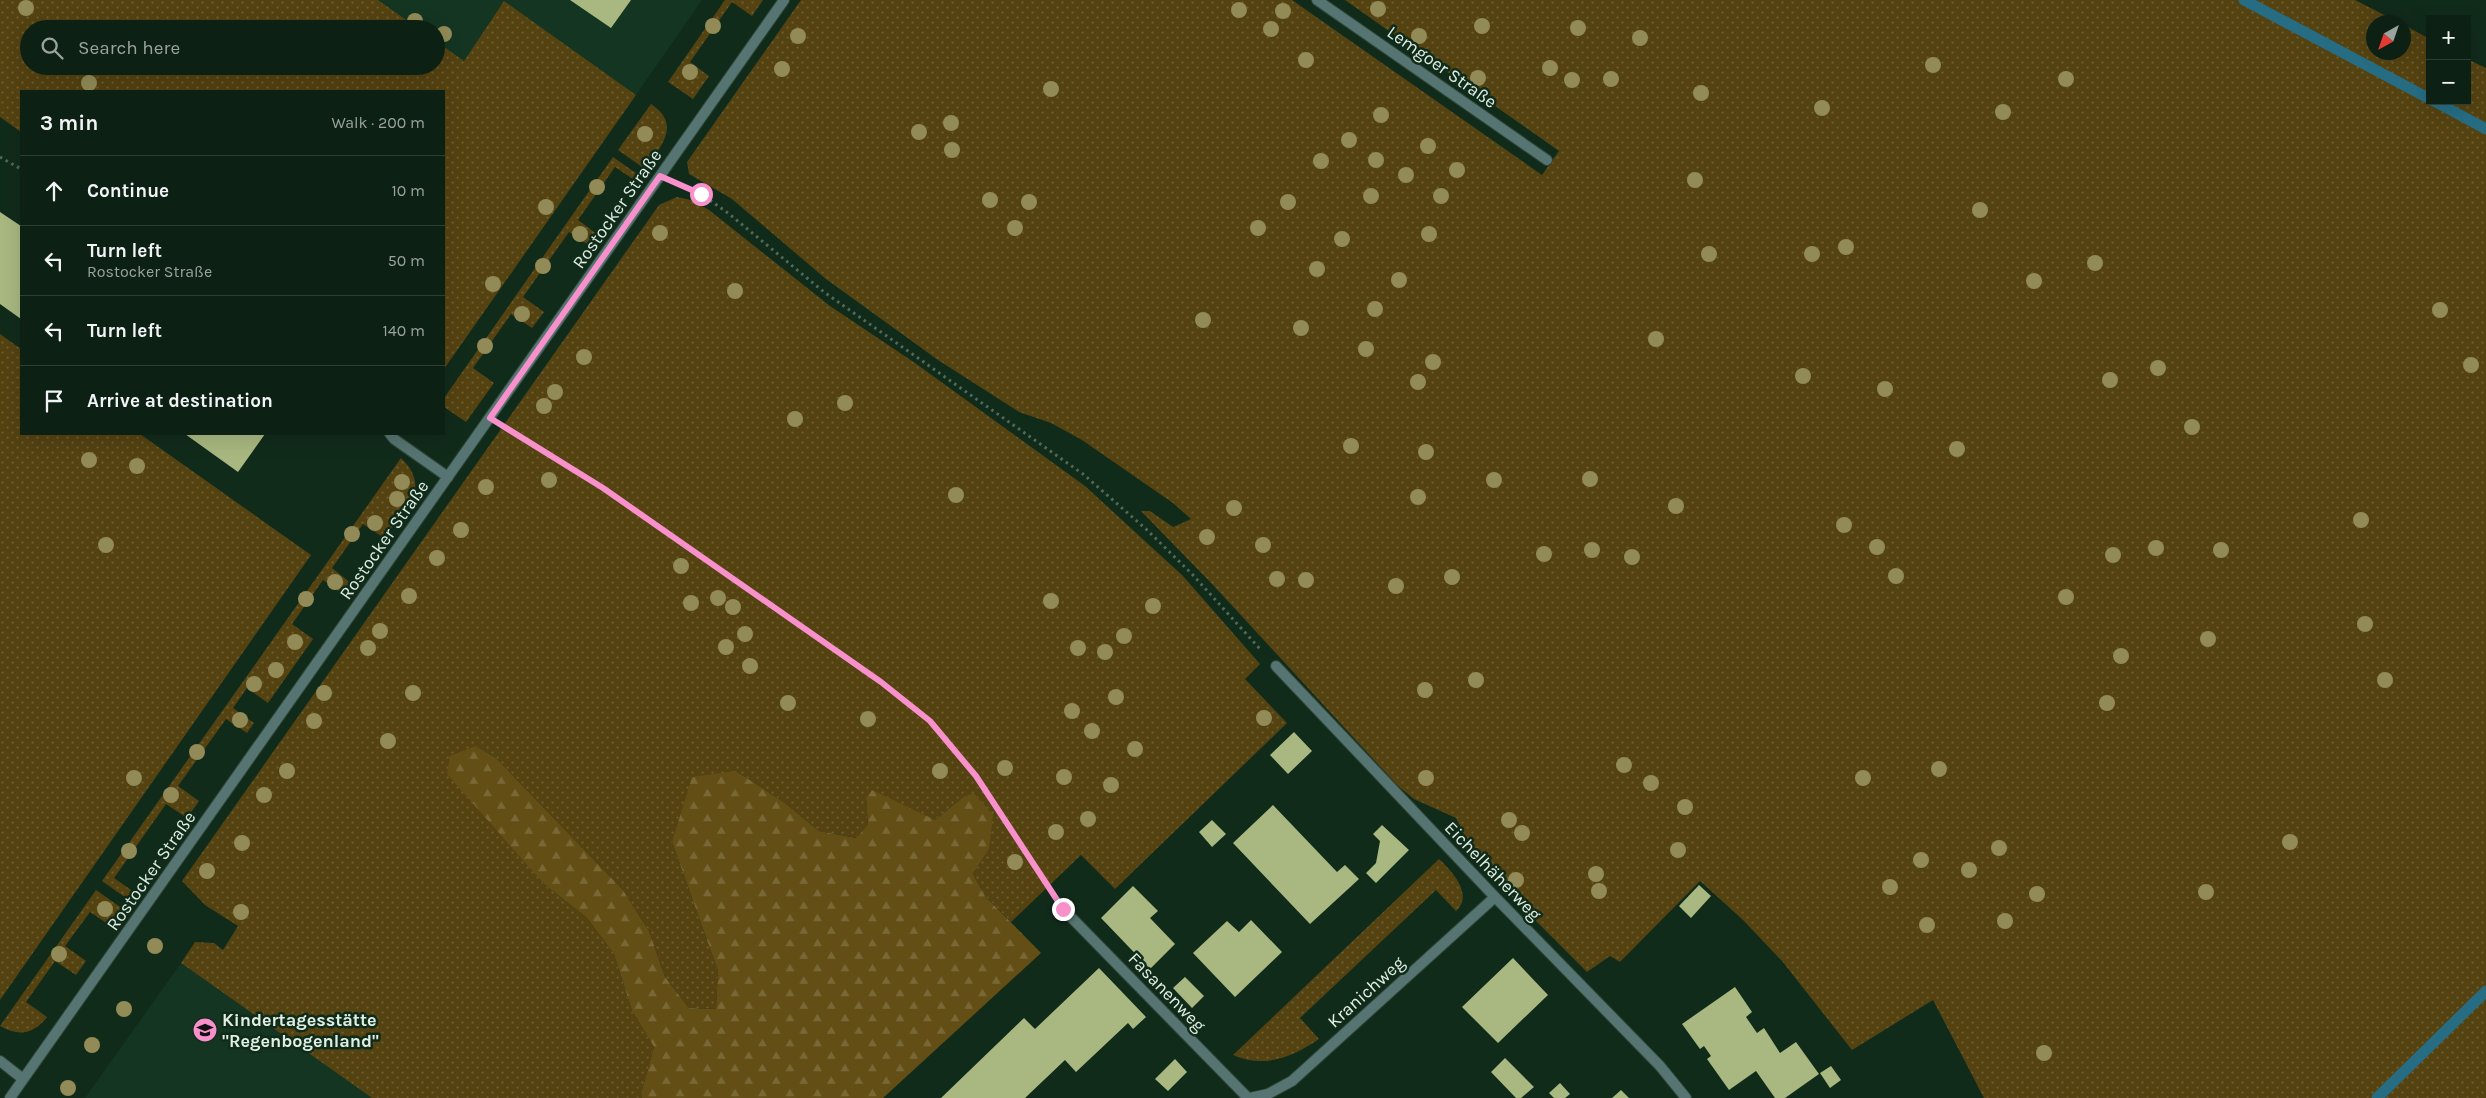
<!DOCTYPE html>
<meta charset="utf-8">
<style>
:root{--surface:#0d2014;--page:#16281d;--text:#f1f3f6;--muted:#9aa3a0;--line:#2d3e34}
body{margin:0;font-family:Karla,sans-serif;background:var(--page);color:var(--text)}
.controls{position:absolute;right:15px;top:15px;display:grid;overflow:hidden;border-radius:0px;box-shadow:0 5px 20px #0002}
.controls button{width:45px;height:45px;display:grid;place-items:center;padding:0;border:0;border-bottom:1px solid var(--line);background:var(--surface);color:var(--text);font:25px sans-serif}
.compass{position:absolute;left:2366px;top:15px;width:45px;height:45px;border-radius:50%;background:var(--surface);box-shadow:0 5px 20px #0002;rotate:220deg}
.stop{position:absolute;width:15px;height:15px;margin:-11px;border:4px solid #f890cb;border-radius:50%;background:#fff}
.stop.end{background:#f890cb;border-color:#fff;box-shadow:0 1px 5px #0008}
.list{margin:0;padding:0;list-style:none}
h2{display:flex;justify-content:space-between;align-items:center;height:65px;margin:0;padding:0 20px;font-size:21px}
h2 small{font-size:16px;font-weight:400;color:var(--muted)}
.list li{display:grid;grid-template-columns:32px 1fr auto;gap:15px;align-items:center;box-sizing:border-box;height:70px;padding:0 20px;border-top:1px solid var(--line)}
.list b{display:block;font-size:19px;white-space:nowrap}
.list p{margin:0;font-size:16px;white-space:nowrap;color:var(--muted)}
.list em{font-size:16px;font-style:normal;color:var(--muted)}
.icon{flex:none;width:28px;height:28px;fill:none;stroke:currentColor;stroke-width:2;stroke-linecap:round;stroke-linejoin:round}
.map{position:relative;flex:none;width:2486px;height:1098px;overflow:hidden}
.search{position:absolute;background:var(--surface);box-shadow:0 5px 20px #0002;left:20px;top:20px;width:425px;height:55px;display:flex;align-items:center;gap:12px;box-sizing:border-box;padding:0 18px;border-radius:28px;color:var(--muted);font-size:19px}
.panel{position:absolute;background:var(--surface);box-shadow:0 5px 20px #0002;left:20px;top:90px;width:425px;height:345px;border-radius:0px}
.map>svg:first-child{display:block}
</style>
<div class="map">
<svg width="2486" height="1098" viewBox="0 0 2486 1098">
<defs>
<pattern id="grass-dots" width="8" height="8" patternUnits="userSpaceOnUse" patternTransform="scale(1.25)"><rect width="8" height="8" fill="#544211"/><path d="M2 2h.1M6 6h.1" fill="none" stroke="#6c5e34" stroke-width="1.8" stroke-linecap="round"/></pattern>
<pattern id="forest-firs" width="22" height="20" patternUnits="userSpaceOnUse" patternTransform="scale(1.25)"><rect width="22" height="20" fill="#634e15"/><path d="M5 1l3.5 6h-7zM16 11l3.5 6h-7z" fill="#796837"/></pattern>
</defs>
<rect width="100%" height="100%" fill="#112b1b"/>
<path fill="#133521" d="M378,0H702L636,95L504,1L464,61L436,41V29H419Z
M181,963L372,1098H85Z"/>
<path fill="url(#grass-dots)" d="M0,0H378L419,29H29V66H436V41L464,61L504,1L636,95L444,369V91H21V132L0,117Z
M725,0H763L752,16L732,2L690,62L709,76L693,99L668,82Z
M801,0H1292L1542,175L1559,151L1345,0H2355L2398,22H2374V52H2404V25L2430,39V101H2467V59L2486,68V1098H1984L1933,1000L1852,1050L1782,961L1743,920L1700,881L1620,962L1610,956L1587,972L1501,886L1473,852L1456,818L1414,799L1398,786L1214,586L1141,511H1150L1173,527L1191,519L1173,503L1082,440L1051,423L1019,412L938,360L826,279L732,199L689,174L687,162Z
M651,104C682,125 661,146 645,169L618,150Z
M613,157L640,176L636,181L615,167L578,220L598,235L590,246L569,232L523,297L544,312L532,328L511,314L473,368L494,383L466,422L444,407V398Z
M677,197L691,200L709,210L830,306L915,363L1085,486L1183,576L1260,664L1245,679L1287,723L1115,889L1081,855L1011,922L985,896L973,874L989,849L963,797L935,820L866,799L868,824L858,838L819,831L785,803L736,771L672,842L718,971L716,1009L689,1008L665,977L649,931L623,890L496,758L476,746L502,833L544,884L587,918L614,954L632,1011L654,1047L642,1090V1098H372L181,963L195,942L214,943L223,950L238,926L205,905L182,881L659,205Z
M0,334L21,349V434H140L311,555L0,1000Z
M401,458C433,489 404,510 384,538L363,524L332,568L352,584L344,595L323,580L292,624L313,639L268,703L247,688L233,708L254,723L247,733L226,719L178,786L199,801L187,818L166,804L114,878L134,892L129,900L102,881Z
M1439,859C1452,871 1474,895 1456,911L1436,890L1300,1018L1319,1039C1292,1057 1265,1069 1233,1055Z
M96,890L123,909L111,926L90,912L65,946L86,961L76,975L55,961L26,1002L47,1017C34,1034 19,1037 0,1026Z"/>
<path fill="url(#forest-firs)" d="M476,746L496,758L623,890L649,931L665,977L689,1008L716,1009L718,971L672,842L692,777L736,771L785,803L819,831L857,838L868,824L866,799L872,790L935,820L963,797L974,793L993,815L989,849L973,874L985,896L1041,953L883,1098H642V1090L654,1047L632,1011L614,954L587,918L544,884L447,774L450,756Z"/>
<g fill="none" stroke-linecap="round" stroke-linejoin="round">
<path stroke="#266d84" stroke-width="11" d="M2244,0L2430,99
M2434,101L2486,129
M2377,1098L2486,991"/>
</g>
<path fill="#a8b880" d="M570,0H631L611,28Z
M0,212L21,226V319L0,304Z
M185,434H265L238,472Z
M1294,732L1312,751L1288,774L1270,755Z
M1273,805L1337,872L1345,865L1359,879L1310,924L1233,843Z
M1212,820L1226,834L1212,847L1199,832Z
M1382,825L1409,850L1376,883L1366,873L1376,863L1380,841L1373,834Z
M1699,885L1711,896L1691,918L1679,906Z
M1133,886L1158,911L1150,918L1175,944L1150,969L1101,918Z
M1251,920L1282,952L1235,997L1193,953L1227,921L1239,932Z
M1513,958L1548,995L1498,1043L1462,1007Z
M1099,968L1146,1017L1133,1029L1128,1023L1076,1072L1065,1060L1025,1098H941L1024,1018L1035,1029Z
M1185,977L1204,996L1192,1008L1173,988Z
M1735,987L1752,1012L1746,1017L1757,1033L1764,1028L1780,1053L1796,1042L1819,1074L1785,1098H1775L1756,1071L1729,1090L1707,1059L1711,1056L1704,1046L1700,1049L1682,1024Z
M1505,1058L1534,1087L1521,1098H1516L1491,1072Z
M1175,1059L1187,1072L1168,1091L1155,1079Z
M1831,1066L1841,1080L1830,1088L1820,1073Z
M1560,1083L1570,1094L1565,1098H1554L1549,1093Z
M1621,1090L1629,1098H1612Z"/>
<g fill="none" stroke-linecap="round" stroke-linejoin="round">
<defs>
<path id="lane" d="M390,434L394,439L448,477"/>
<path id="street" d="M1317,0L1547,160
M1276,666L1495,897L1660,1066L1686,1098
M1063,909L1248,1098
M0,1061L23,1079
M10,1098L784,0
M1250,1098L1268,1094L1292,1081L1495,897"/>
</defs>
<use href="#lane" stroke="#2e4637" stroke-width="12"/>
<use href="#street" stroke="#2e4637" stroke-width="12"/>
<path stroke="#52695a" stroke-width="3" stroke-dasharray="2.5 4" stroke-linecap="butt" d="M0,157L21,169
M681,186L701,194L728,213L824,292L1083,474L1146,529L1192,574L1260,649
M509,430L603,488L881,682L930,721L976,776L1050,889"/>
<use href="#lane" stroke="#567471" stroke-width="10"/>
<use href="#street" stroke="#567471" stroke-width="10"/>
</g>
<g fill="#928b57">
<circle cx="26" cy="8" r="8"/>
<circle cx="1378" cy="9" r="8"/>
<circle cx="1239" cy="10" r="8"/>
<circle cx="1283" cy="11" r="8"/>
<circle cx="415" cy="21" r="8"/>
<circle cx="713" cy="26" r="8"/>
<circle cx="1482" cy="26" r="8"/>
<circle cx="1578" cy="28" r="8"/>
<circle cx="1271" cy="29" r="8"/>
<circle cx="444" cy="34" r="8"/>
<circle cx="798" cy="36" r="8"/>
<circle cx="1419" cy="36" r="8"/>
<circle cx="1640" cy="38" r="8"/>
<circle cx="1306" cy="60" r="8"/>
<circle cx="1933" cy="65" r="8"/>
<circle cx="1550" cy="68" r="8"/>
<circle cx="782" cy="69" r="8"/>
<circle cx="690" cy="72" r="8"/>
<circle cx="1478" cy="78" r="8"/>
<circle cx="1611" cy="79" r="8"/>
<circle cx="2066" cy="79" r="8"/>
<circle cx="1572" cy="80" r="8"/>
<circle cx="89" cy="83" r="8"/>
<circle cx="1051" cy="89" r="8"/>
<circle cx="1701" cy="93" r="8"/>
<circle cx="1822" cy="108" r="8"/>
<circle cx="2003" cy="112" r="8"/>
<circle cx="1381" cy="115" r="8"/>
<circle cx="951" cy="123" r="8"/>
<circle cx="919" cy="132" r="8"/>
<circle cx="645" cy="134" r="8"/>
<circle cx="1349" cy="140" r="8"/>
<circle cx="1428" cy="146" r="8"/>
<circle cx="952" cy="150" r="8"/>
<circle cx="1376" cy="160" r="8"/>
<circle cx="1321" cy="161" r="8"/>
<circle cx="1457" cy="170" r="8"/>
<circle cx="1406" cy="175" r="8"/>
<circle cx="1695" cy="180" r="8"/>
<circle cx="597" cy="187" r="8"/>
<circle cx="1371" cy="196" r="8"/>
<circle cx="1441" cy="196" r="8"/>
<circle cx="990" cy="200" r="8"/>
<circle cx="1029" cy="202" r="8"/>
<circle cx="1288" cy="202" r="8"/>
<circle cx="546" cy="207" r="8"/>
<circle cx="1980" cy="210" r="8"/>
<circle cx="1015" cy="228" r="8"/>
<circle cx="1258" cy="228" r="8"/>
<circle cx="660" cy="233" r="8"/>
<circle cx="580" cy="234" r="8"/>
<circle cx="1429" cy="234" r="8"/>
<circle cx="1342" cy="239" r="8"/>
<circle cx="1846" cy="247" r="8"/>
<circle cx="1709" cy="254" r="8"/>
<circle cx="1812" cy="254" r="8"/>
<circle cx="2095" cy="263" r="8"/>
<circle cx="543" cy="266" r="8"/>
<circle cx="1317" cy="269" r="8"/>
<circle cx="1399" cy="280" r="8"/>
<circle cx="2034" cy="281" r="8"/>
<circle cx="493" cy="284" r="8"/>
<circle cx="735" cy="291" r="8"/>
<circle cx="1375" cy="309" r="8"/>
<circle cx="2440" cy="310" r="8"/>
<circle cx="522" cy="314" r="8"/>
<circle cx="1203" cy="320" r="8"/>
<circle cx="1301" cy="328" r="8"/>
<circle cx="1656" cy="339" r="8"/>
<circle cx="485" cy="346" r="8"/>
<circle cx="1366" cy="349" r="8"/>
<circle cx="584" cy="357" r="8"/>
<circle cx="1433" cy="362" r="8"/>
<circle cx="2471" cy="365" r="8"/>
<circle cx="2158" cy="368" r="8"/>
<circle cx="1803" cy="376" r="8"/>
<circle cx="2110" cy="380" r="8"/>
<circle cx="1418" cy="382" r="8"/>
<circle cx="1885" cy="389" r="8"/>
<circle cx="555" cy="392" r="8"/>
<circle cx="845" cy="403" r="8"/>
<circle cx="544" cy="406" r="8"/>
<circle cx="795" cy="419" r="8"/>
<circle cx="2192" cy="427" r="8"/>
<circle cx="1351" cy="446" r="8"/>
<circle cx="1957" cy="449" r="8"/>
<circle cx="1426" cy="452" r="8"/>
<circle cx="89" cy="460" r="8"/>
<circle cx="137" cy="466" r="8"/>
<circle cx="1590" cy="479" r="8"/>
<circle cx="549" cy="480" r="8"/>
<circle cx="1494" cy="480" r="8"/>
<circle cx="402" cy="482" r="8"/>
<circle cx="486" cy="487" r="8"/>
<circle cx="956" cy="495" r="8"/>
<circle cx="1418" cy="497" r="8"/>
<circle cx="397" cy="499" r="8"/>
<circle cx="1676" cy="506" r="8"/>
<circle cx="1234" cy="508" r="8"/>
<circle cx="2361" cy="520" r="8"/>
<circle cx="375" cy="523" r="8"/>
<circle cx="1844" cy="525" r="8"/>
<circle cx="461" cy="530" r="8"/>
<circle cx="352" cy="534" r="8"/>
<circle cx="1207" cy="537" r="8"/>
<circle cx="106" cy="545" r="8"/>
<circle cx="1263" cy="545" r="8"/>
<circle cx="1877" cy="547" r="8"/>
<circle cx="2156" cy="548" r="8"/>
<circle cx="1592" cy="550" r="8"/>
<circle cx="2221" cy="550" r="8"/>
<circle cx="1544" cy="554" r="8"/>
<circle cx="2113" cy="555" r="8"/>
<circle cx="1632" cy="557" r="8"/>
<circle cx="437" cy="558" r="8"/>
<circle cx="681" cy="566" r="8"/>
<circle cx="1896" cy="576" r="8"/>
<circle cx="1452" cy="577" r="8"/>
<circle cx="1277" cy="579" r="8"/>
<circle cx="1306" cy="580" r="8"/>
<circle cx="335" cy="582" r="8"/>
<circle cx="1396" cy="586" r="8"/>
<circle cx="409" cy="596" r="8"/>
<circle cx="2066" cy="597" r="8"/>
<circle cx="718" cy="598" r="8"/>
<circle cx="306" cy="599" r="8"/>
<circle cx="1051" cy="601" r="8"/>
<circle cx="691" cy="603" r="8"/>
<circle cx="1153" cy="606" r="8"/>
<circle cx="733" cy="607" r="8"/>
<circle cx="2365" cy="624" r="8"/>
<circle cx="380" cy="631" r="8"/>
<circle cx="745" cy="634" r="8"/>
<circle cx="1124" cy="636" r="8"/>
<circle cx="2208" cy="639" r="8"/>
<circle cx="295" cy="642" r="8"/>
<circle cx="726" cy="647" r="8"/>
<circle cx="368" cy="648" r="8"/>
<circle cx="1078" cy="648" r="8"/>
<circle cx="1105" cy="652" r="8"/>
<circle cx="2121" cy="656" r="8"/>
<circle cx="750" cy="666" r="8"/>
<circle cx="276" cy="670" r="8"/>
<circle cx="1476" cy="680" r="8"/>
<circle cx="2385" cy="680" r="8"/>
<circle cx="254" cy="684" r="8"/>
<circle cx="1425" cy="690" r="8"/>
<circle cx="324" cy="693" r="8"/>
<circle cx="413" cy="693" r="8"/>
<circle cx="1116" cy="697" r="8"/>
<circle cx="788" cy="703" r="8"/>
<circle cx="2107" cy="703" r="8"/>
<circle cx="1072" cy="711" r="8"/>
<circle cx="1264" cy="718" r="8"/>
<circle cx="868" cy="719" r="8"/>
<circle cx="240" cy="720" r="8"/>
<circle cx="314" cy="721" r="8"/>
<circle cx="1092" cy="731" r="8"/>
<circle cx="388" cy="741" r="8"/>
<circle cx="1135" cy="749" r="8"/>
<circle cx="197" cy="752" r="8"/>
<circle cx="1624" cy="765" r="8"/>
<circle cx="1005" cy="768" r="8"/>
<circle cx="1939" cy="769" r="8"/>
<circle cx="287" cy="771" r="8"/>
<circle cx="940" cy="771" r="8"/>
<circle cx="1064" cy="777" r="8"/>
<circle cx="134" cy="778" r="8"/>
<circle cx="1426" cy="778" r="8"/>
<circle cx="1863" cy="778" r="8"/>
<circle cx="1651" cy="783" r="8"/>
<circle cx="1111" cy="785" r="8"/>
<circle cx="171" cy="795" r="8"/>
<circle cx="264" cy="795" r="8"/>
<circle cx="1685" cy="807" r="8"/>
<circle cx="1088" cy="819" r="8"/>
<circle cx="1509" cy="820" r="8"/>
<circle cx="1056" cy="832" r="8"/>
<circle cx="1522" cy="833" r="8"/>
<circle cx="2290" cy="842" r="8"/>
<circle cx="242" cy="843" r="8"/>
<circle cx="1999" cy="848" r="8"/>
<circle cx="1678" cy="850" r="8"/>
<circle cx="129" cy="851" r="8"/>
<circle cx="1921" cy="860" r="8"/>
<circle cx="1015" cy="862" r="8"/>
<circle cx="1969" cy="870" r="8"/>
<circle cx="207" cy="871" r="8"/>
<circle cx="1596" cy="874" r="8"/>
<circle cx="1516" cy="880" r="8"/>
<circle cx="1890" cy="887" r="8"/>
<circle cx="1599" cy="891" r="8"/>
<circle cx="2206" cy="892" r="8"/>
<circle cx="2037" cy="894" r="8"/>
<circle cx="105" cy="909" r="8"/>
<circle cx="241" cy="912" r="8"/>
<circle cx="2005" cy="921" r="8"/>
<circle cx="1927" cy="925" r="8"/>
<circle cx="155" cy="946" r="8"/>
<circle cx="59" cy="954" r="8"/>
<circle cx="124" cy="1009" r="8"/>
<circle cx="92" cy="1045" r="8"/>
<circle cx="2044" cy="1053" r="8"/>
<circle cx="68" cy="1088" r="8"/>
</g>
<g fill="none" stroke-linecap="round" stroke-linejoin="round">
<path stroke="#f890cb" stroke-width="6" d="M701,194L660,176L490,418L603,488L881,682L930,721L976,776L1063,909"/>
</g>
<defs>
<symbol id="school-disc" viewBox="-11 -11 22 22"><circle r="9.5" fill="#f890cb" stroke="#112b1b"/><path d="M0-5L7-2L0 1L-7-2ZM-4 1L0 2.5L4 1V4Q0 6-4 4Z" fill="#111"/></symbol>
</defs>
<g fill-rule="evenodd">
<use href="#school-disc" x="191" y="1016" width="28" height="28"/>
</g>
<g text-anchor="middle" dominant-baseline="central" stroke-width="5" stroke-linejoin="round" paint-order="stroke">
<g font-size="18" fill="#e0efe4" stroke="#112b1b">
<text transform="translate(1442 67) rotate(35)">Lemgoer Straße</text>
<text transform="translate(617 209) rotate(-55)">Rostocker Straße</text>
<text transform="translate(384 540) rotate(-55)">Rostocker Straße</text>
<text transform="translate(151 871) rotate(-55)">Rostocker Straße</text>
<text transform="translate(1493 871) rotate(46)">Eichelhäherweg</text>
<text transform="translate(1167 992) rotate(46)">Fasanenweg</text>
<text transform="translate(1366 992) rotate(-42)">Kranichweg</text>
</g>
<g font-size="18" font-weight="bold" fill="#e0efe4" stroke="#112b1b" text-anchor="start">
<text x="222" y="1020">Kindertagesstätte<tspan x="222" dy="21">"Regenbogenland"</tspan></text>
</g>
</g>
</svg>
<div class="controls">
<button>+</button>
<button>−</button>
</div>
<svg class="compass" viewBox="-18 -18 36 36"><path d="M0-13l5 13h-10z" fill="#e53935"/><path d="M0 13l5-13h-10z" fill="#9aa3a0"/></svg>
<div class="stop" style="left:701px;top:194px"></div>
<div class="stop end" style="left:1063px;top:909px"></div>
<div class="search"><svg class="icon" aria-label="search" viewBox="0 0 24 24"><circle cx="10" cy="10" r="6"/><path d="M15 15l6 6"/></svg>Search here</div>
<section class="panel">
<h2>3 min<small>Walk · 200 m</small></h2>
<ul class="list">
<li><svg class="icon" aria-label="ahead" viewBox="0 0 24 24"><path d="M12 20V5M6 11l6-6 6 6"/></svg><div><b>Continue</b></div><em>10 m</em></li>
<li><svg class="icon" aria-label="left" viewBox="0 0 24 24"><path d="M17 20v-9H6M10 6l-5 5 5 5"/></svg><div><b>Turn left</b><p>Rostocker Straße</p></div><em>50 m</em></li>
<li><svg class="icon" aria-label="left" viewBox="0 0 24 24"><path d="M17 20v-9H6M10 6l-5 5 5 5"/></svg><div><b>Turn left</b></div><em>140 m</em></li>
<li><svg class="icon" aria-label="arrive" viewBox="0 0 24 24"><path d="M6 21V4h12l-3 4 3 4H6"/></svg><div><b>Arrive at destination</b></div></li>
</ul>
</section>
</div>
